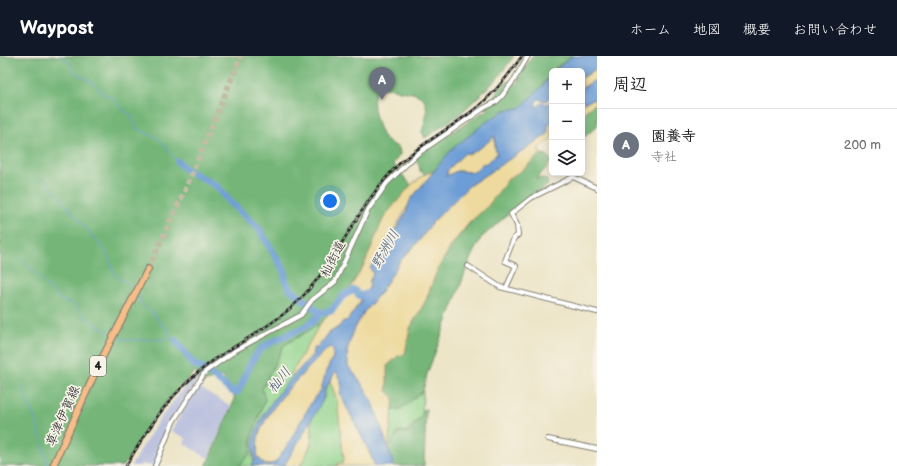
<!DOCTYPE html>
<html lang="ja">
<meta charset="utf-8">
<style>
:root{--surface:#fff;--page:#f6f6f6;--text:#202124;--muted:#757577;--line:#e0e0e0;--accent:#111827}
body{margin:0;font-family:"Balsamiq Sans","Klee One",sans-serif;background:var(--page);color:var(--text)}
.controls{position:absolute;right:12px;top:12px;display:grid;overflow:hidden;border-radius:6px;box-shadow:0 2px 10px #0003}
.controls button{width:36px;height:36px;display:grid;place-items:center;padding:0;border:0;border-bottom:1px solid var(--line);background:var(--surface);color:var(--text);font:20px sans-serif}
.you{position:absolute;left:330px;top:145px;width:14px;height:14px;margin:-10px;border:3px solid #fff;border-radius:50%;background:#1a73e8;box-shadow:0 0 0 6px #1a73e833}
.badge{display:grid;place-items:center;width:26px;height:26px;border-radius:50%;background:var(--accent);color:#fff;font-size:13px;font-weight:700}
.pin{position:absolute;translate:-50% -33px;filter:drop-shadow(0 1px 2px #0008)}
.pin::after{content:'';position:absolute;top:21px;width:14px;height:12px;background:inherit;clip-path:polygon(0 0,100% 0,50% 100%)}
.list{margin:0;padding:0;list-style:none}
h2{display:flex;justify-content:space-between;align-items:center;height:52px;margin:0;padding:0 16px;font-size:17px}
h2 small{font-size:13px;font-weight:400;color:var(--muted)}
.list li{display:grid;grid-template-columns:26px 1fr auto;gap:12px;align-items:center;box-sizing:border-box;height:72px;padding:0 16px;border-top:1px solid var(--line)}
.list b{display:block;font-size:15px;white-space:nowrap}
.list p{margin:0;font-size:13px;white-space:nowrap;color:var(--muted)}
.list em{font-size:13px;font-style:normal;color:var(--muted)}
.icon{flex:none;width:22px;height:22px;fill:none;stroke:currentColor;stroke-width:2;stroke-linecap:round;stroke-linejoin:round}
.map{position:relative;flex:none;width:597px;height:410px;overflow:hidden}
header{display:flex;align-items:center;gap:24px;box-sizing:border-box;height:56px;padding:0 20px;background:var(--accent);color:#fff}
header strong{font-size:19px}
nav{display:flex;gap:22px;margin-inline-start:auto;font-size:14px}
main{display:flex}
aside{flex:1;background:var(--surface)}
.map>svg:first-child{display:block}
</style>
<header>
<strong>Waypost</strong>
<nav><a>ホーム</a><a>地図</a><a>概要</a><a>お問い合わせ</a></nav>
</header>
<main>
<div class="map">
<svg width="597" height="410" viewBox="0 0 597 410">
<rect width="100%" height="100%" fill="#f7f3e8"/>
<filter id="ink" filterUnits="userSpaceOnUse"><feTurbulence type="fractalNoise" baseFrequency=".025" numOctaves="2"/><feDisplacementMap in="SourceGraphic" scale="8" xChannelSelector="R" yChannelSelector="G"/><feConvolveMatrix kernelMatrix="1 2 1 2 8 2 1 2 1" color-interpolation-filters="sRGB"/></filter>
<filter id="wash" filterUnits="userSpaceOnUse"><feTurbulence type="fractalNoise" baseFrequency=".012" numOctaves="4" result="noise"/><feDisplacementMap in="SourceGraphic" scale="16" xChannelSelector="R" yChannelSelector="G"/><feGaussianBlur stdDeviation="0.9" result="paint"/><feColorMatrix in="noise" values="0 0 0 0 0 0 0 0 0 0 0 0 0 0 0 0 0 1.4 0 .05"/><feComposite in="paint" operator="in"/></filter>
<g filter="url(#wash)">
<rect width="100%" height="100%" fill="#ede5c8"/>
<path fill="#bdc3de" d="M197,320L199,322L172,366L153,410L141,408L140,410H131L158,365L181,336Z
M197,330L231,350L208,402L184,388L186,382L171,375Z"/>
<path fill="#91d48c" stroke="#567854" d="M320,268L291,318L294,319L273,345L260,366L254,382L252,398L254,407L251,410H239L250,398L252,379L265,343L262,333L284,289Z
M330,325L337,344L344,405L337,410H300L310,391L313,380L311,364L324,342L325,334Z
M423,335L422,360L406,376L399,375L388,392L393,354L401,352Z"/>
<path fill="#74b678" stroke="#48694a" d="M0,0H514L496,24L461,57L425,82L422,76C425,66 431,49 421,41C417,37 406,36 400,35C394,33 386,30 379,34C367,39 378,73 384,82C387,86 394,89 399,92L400,98L393,108L411,129L384,161L364,209L342,245L320,268L284,289L262,333L265,343L252,379L250,398L239,410H206L234,345V334L222,328L225,322L220,320L201,327L196,315C165,344 145,373 124,410H0Z
M532,0H572L552,15L542,30L520,52L505,54L452,93L435,115L425,118L420,115L419,109L415,104L425,94L488,53L487,47L508,25L515,29Z
M597,46V70L582,83V58Z
M541,98L547,99L552,106L536,123L542,122L547,124L548,129L515,152L481,182L471,201L427,318L423,335L401,353L393,354L394,342L387,335V310L398,300L405,298L410,272L426,244L437,214L453,187L509,122L521,115Z
M424,353H426L424,410H394L388,392L399,375L407,376C415,369 421,364 424,353Z"/>
<path fill="#eeda9e" stroke="#857b5d" d="M597,12V23L582,32V22Z
M597,43V46L582,58V47Z
M552,66V82L538,93L541,98L521,115L509,122L488,150L469,167L453,187L437,214L426,244L410,272L405,298L398,300L387,310V335L394,342L388,392L373,346L348,310L347,294L354,274L364,256L380,237L401,204L419,185L432,167L470,129L548,78V69Z
M495,79V92L497,98L485,108H483L474,116L457,115L446,121L448,114L465,97L470,98Z
M435,115C416,133 403,158 391,180C385,192 381,202 370,211L373,218L369,226L370,230L347,265L329,277L297,319L291,318L320,268L342,245L364,209L384,161L411,129L425,118Z
M331,291L333,293V301L321,334L314,342L287,390L275,407L265,409L257,400C258,394 257,388 258,382C265,351 306,314 328,292Z
M336,315L342,329L340,338L368,393L375,410H337L338,407H343L344,404L337,344L330,325Z
M311,364C314,386 310,391 300,410H284Z"/>
<path fill="#6d9dd6" stroke="#445c79" fill-rule="evenodd" d="M572,0H597V12L582,22V15H554Z
M552,17V22L548,24V27L549,30L552,26V40L546,45L538,43L535,48L537,51L542,46L546,48L552,47V66L548,69V78L470,129L432,167L419,185L401,204L380,237L364,256L354,274L347,294L348,310L360,325L373,346L394,410H375L368,393L340,338L342,329L336,315L325,334L322,346L284,410H251L255,404C242,369 293,321 314,297H312L314,292H317L329,277L338,272L343,265H347L361,246V243L370,230L369,226L373,218L370,211L385,196L391,181L406,157L410,144L452,93L485,67L505,54L520,52L542,30ZM495,80V92L497,98L485,108L483,107L474,116L457,115L446,120L448,114L465,97L470,98L483,90ZM331,291L333,293V301L326,315L321,334L314,342L287,390L275,407L265,409L257,400C258,394 257,388 258,382C266,351 306,315 328,292Z
M597,23V43L582,47V32Z"/>
<g fill="none" stroke-linecap="round" stroke-linejoin="round">
<path stroke="#6d9dd6" stroke-width="1" d="M61,0L69,6L75,17L92,26L105,39L114,42L124,55L131,59L137,73L159,83L178,106
M43,122L107,197L115,220L135,231
M21,202L60,244L73,248L85,261L112,279
M138,238L142,249L153,257L161,269L168,273L171,281L176,285
M115,281L126,284L173,283
M22,330L38,371L48,410"/>
<path stroke="#6d9dd6" stroke-width="7" d="M178,106L185,113L217,130L229,145L259,173L285,216V224L290,233L320,257
M176,285L194,309C207,311 222,330 235,337L238,335C245,322 251,302 262,292C277,280 313,273 320,257L331,255L344,239L354,234L360,240L371,236"/>
</g>
</g>
<g filter="url(#ink)">
<g fill="none" stroke-linecap="round" stroke-linejoin="round">
<path stroke="#c3bda6" stroke-width="5.5" stroke-dasharray="5.5 3" stroke-linecap="butt" d="M148,213L186,132L241,0"/>
<defs>
<path id="minor" d="M468,210L500,231L597,256
M506,232L516,210L505,205L514,182L518,179L517,169L511,158L531,142L573,121L597,132
M548,383L597,393
M155,410L173,366L205,316L236,294L301,259L312,244L335,226L368,154L387,127L417,98L484,52L496,46L502,40L514,24L528,0"/>
<path id="major" d="M53,410L100,306L148,213"/>
</defs>
<use href="#minor" stroke="#848072" stroke-width="6"/>
<use href="#major" stroke="#848072" stroke-width="8"/>
<use href="#minor" stroke="#fff" stroke-width="4"/>
<use href="#major" stroke="#f7bd88" stroke-width="5.5"/>
<defs>
<path id="rail" d="M126,410C151,367 171,336 211,306C243,283 278,268 304,239C341,199 360,145 400,107C423,86 451,72 476,52C494,38 509,19 522,0"/>
</defs>
<use href="#rail" stroke="#1c1c1c" stroke-width="2.5"/>
<use href="#rail" stroke="#f7f3e8" stroke-width="1" stroke-dasharray="3" stroke-linecap="butt"/>
</g>
</g>
<g text-anchor="middle" dominant-baseline="central" stroke-width="3.5" stroke-linejoin="round" paint-order="stroke">
<rect fill="#f7f3e8" stroke="#5e5c59" stroke-width="1" x="90" y="300" width="16" height="20" rx="3"/>
<g font-size="12" font-weight="bold" fill="#1c1c1c">
<text x="98" y="310">4</text>
</g>
<g font-size="13" fill="#1c1c1c" stroke="#f7f3e8">
<text transform="translate(333 203) rotate(-63)">杣街道</text>
<text transform="translate(63 360) rotate(-66)">草津伊賀線</text>
</g>
<g font-size="14" font-style="italic" fill="#405670" stroke="#f7f3e8">
<text transform="translate(385 193) rotate(-60)">野洲川</text>
<text transform="translate(279 324) rotate(-51)">杣川</text>
</g>
</g>
</svg>
<div class="controls">
<button>+</button>
<button>−</button>
<button><svg class="icon" aria-label="layers" viewBox="0 0 24 24"><path d="M12 4l9 5-9 5-9-5zM3 14l9 5 9-5"/></svg></button>
</div>
<div class="you"></div>
<div class="pin badge" style="left:382px;top:44px;background:#6b7280">A</div>
</div>
<aside>
<h2>周辺<small></small></h2>
<ul class="list">
<li><span class="badge" style="background:#6b7280">A</span><div><b>園養寺</b><p>寺社</p></div><em>200 m</em></li>
</ul>
</aside>
</main>
